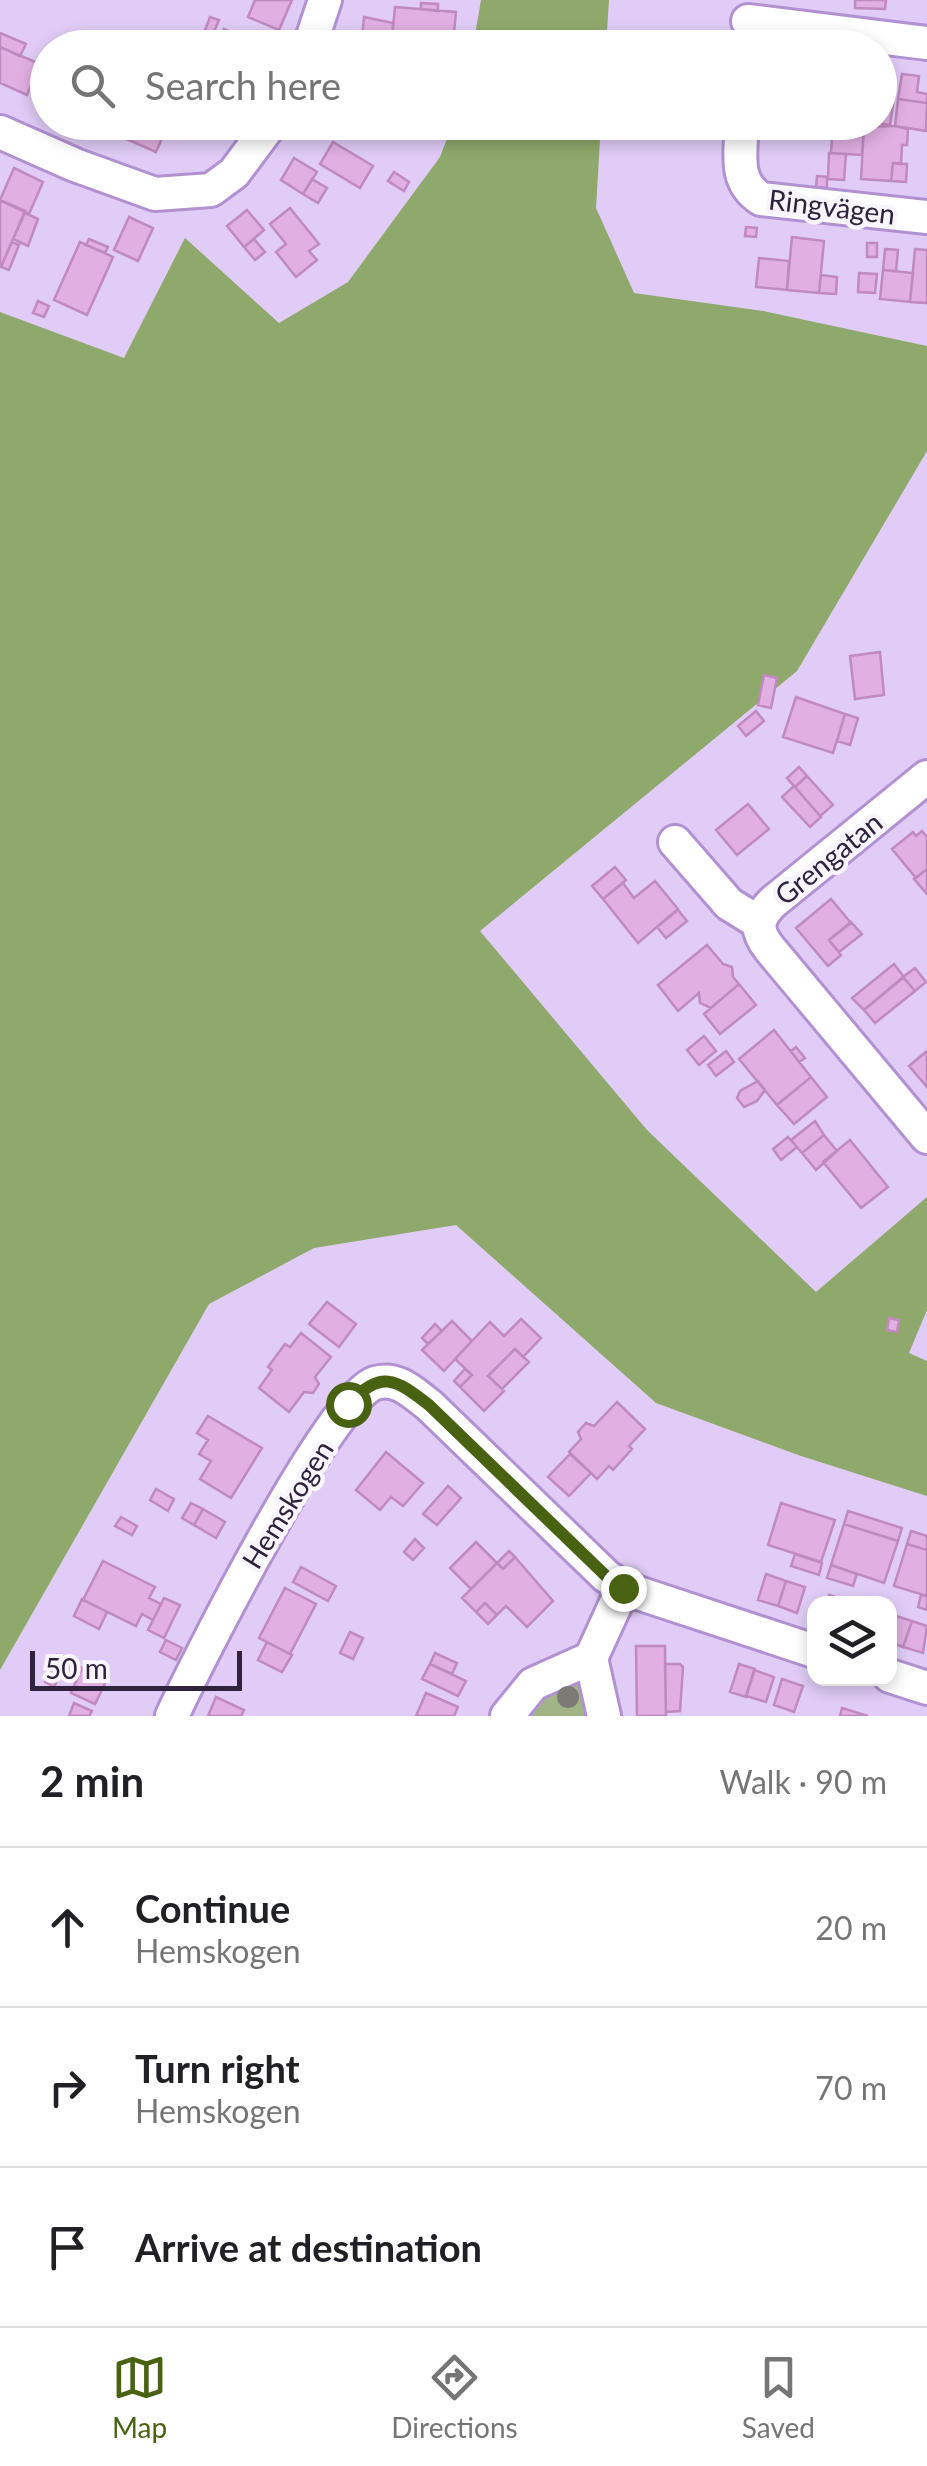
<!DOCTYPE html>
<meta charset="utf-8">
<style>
:root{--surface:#fff;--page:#f2f2f2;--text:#202124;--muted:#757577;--line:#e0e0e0;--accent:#486212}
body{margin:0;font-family:Lato,sans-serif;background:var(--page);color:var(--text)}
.controls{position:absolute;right:30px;bottom:30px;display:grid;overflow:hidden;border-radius:20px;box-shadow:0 5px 15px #0003}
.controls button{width:90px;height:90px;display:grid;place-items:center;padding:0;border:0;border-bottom:2px solid var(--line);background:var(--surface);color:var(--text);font:50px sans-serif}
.scale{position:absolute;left:30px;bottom:25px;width:212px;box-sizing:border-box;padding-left:10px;border:5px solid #2f223d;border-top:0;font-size:28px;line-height:35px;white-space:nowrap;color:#2f223d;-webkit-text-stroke:8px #f9f5fd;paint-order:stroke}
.stop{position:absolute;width:30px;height:30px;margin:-22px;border:8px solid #486212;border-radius:50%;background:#fff}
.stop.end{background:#486212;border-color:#fff;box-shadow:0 2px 10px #0008}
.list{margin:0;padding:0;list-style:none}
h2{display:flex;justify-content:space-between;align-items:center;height:130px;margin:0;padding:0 40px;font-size:42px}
h2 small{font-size:32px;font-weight:400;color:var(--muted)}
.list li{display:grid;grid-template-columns:65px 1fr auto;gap:30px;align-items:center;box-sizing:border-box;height:160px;padding:0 40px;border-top:2px solid var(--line)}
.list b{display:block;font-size:38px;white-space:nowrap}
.list p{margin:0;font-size:32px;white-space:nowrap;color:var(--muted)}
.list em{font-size:32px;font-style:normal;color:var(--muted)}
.icon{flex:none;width:55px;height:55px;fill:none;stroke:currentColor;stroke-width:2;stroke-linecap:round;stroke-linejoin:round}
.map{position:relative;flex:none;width:927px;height:1716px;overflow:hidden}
.search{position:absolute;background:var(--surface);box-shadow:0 5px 15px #0003;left:30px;right:30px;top:30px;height:110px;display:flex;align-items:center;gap:25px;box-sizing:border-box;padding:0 35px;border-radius:55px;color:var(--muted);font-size:38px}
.sheet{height:610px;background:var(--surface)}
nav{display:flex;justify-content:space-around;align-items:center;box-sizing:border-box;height:140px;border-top:2px solid var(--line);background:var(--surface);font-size:28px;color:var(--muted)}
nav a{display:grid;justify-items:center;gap:5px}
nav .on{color:var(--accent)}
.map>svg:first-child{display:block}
</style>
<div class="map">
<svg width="927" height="1716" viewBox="0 0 927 1716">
<rect width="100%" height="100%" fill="#e0ccf6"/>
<path fill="#a0b485" d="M591,1658L604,1716H507Z"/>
<path fill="#8fa86b" d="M481,0H609L606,47H473Z
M453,123H601L596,208L634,293L763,311L927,346V451L797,671L480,931L647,1130L816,1292L927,1197V1310L909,1353L927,1361V1496L801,1456L656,1403L456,1225L314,1248L209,1304L0,1670V312L124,358L185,238L279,323L348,282L440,157Z"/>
<path fill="#e1afe1" stroke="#c089c0" stroke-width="2.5" d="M255,0H292L279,30L248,17Z
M855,0H886L885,9L855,8Z
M421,3L438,4V11L421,9Z
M395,7L456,12L453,44L392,39Z
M210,17L219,20L213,34L205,30Z
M364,17L393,23L391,48H361Z
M224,29L257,44L256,48H227L218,43Z
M0,33L26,44L20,56L0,47Z
M392,39L410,40V48H391Z
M418,41L435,42V48H418Z
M655,43L682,44V48H655Z
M0,47L40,64L27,95L0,83Z
M902,74L919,76L917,92L927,94V103L898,99Z
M881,96L894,98L890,125L877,123Z
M898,99L927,103L926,131L895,126Z
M115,122H169L156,152L111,132Z
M685,122H704V138H686Z
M833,125L864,127L862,155L831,153Z
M895,126L908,129L907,145H902L901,164L893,163L891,181L861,179L864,127Z
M333,142L373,166L360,188L320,164Z
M829,153L846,154L844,180L828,179Z
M294,158L317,172L303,194L281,180Z
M893,163L907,164L906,182L891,181Z
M14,168L43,182L29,214L0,200Z
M394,172L409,182L404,191L388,181Z
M817,176L827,177V188L816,187Z
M312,179L327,188L318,203L303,194Z
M0,200L25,211L1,267H0Z
M290,208L319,244L309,251L317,260L296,277L276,252L286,244L270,224Z
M247,210L264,230L244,247L227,226Z
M25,213L38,219L28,246L13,239Z
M129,217L153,228L138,261L114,250Z
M746,227L757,228L756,237L745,236Z
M792,237L824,241L819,293L787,290Z
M89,239L108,247L105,253L86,245Z
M254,239L265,252L255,260L244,247Z
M12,242L19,245L9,270L1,267Z
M80,242L113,257L87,315L54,300Z
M867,243H877V257H867Z
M885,249L898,250L896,271L883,270Z
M915,249L927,250V303L910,302Z
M759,258L789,261L787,290L756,287Z
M883,270L913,273L910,302L880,299Z
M859,273L877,274L875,293L858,292Z
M821,275L837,277L836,294L819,293Z
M38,301L49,306L44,317L33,313Z
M880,652L884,695L855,699L850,656Z
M764,675L777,678L771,708L758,705Z
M796,697L845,714L833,753L783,737Z
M756,711L764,721L746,736L738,726Z
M845,714L858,718L850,745L837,741Z
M799,767L807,776L795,787L787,778Z
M807,776L833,805L820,816L795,787Z
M794,786L821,817L810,827L782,797Z
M748,804L769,829L737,855L716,830Z
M922,831L927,837V869L916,878L892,849L913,832L916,836Z
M615,867L626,880L603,899L592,886Z
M927,869V894L914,879Z
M655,881L678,909L638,943L603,899L623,883L634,898Z
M831,899L851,923L829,940L841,955L828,966L796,928Z
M678,910L687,921L666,938L657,927Z
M851,922L862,934L839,952L829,940Z
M707,945L723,964L732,967L733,977L739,984L711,1008L700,1003L699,993L678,1011L658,985Z
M894,964L904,977L864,1010L852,998Z
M915,968L926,982L915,991L903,977Z
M903,977L915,991L875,1023L864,1010Z
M739,984L756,1005L720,1034L704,1014Z
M774,1030L811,1077L777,1105L739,1059Z
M704,1036L716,1051L699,1065L687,1050Z
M796,1047L805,1058L799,1062L791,1051Z
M726,1051L734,1062L716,1076L708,1065Z
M927,1051V1087L909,1066Z
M811,1077L827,1097L794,1124L777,1105Z
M758,1081L765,1090L757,1101L744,1107L737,1098L740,1091Z
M815,1121L824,1135L802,1153L791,1140Z
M824,1135L837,1151L816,1170L802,1153Z
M788,1137L797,1147L781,1160L773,1149Z
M850,1140L888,1187L861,1208L823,1162Z
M327,1302L356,1324L339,1347L309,1324Z
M889,1318L899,1320L897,1332L887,1330Z
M521,1319L541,1338L523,1357L515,1349L488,1376L504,1391L484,1411L460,1387L472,1375L455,1359L490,1322L504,1336Z
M452,1321L472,1341L444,1371L422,1350Z
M435,1324L442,1331L428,1344L422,1338Z
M301,1333L331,1357L315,1377L319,1384L313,1393L304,1392L289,1412L259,1388L272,1370L268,1367L285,1344L290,1347Z
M515,1349L529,1362L502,1389L488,1376Z
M465,1369L472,1375L460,1387L454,1381Z
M617,1402L645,1429L629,1446L632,1449L613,1470L609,1466L597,1479L569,1452L581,1439L578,1432L586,1423L594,1426Z
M208,1416L262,1448L231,1498L200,1479L211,1461L199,1454L208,1440L197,1433Z
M386,1452L423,1483L403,1506L391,1497L380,1510L356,1490Z
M570,1454L591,1473L569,1496L548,1477Z
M448,1486L461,1498L437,1525L423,1514Z
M156,1489L174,1499L168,1511L150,1500Z
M191,1503L203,1509L194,1525L182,1518Z
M781,1503L835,1520L821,1562L768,1545Z
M203,1509L225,1522L216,1538L194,1525Z
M848,1511L902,1528L898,1541L844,1524Z
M121,1517L137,1526L132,1535L115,1526Z
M844,1524L898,1541L884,1583L831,1565Z
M911,1531L927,1536V1550L907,1544Z
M415,1539L424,1548L413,1560L404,1552Z
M476,1542L497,1563L471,1589L450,1568Z
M907,1544L927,1550V1596L894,1586Z
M509,1551L515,1557L503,1569L497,1563Z
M795,1554L822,1563L819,1575L791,1566Z
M515,1557L553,1601L527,1627L506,1606L497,1615L485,1603L476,1612L462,1598L497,1563L503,1569Z
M103,1561L155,1587L149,1598L161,1604L153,1620L142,1614L136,1626L83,1600Z
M831,1565L857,1574L853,1586L827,1578Z
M301,1567L336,1586L328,1601L293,1582Z
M766,1574L786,1581L778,1606L758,1600Z
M786,1581L805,1587L797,1613L778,1606Z
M285,1588L316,1604L290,1654L259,1638Z
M829,1595L849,1601L848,1604H827Z
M921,1595L927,1596V1610L918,1607Z
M164,1598L180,1605L164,1638L148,1630Z
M82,1599L107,1612L99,1629L74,1616Z
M485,1603L497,1615L488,1624L476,1612Z
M893,1615L912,1621L903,1647L890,1642Z
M912,1621L927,1626L923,1653L903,1647Z
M350,1632L363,1638L353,1659L340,1653Z
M166,1640L182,1648L176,1660L160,1652Z
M267,1642L292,1655L282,1672L258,1660Z
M636,1646H665L666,1716H637Z
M435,1653L457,1663L452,1674L430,1664Z
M57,1655L77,1664L69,1680L50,1671Z
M430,1664L466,1681L458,1696L422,1679Z
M665,1664H680L683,1667L680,1711L666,1712Z
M739,1664L755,1669L746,1697L730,1692Z
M76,1665L82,1668L76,1681L70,1678Z
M82,1668L107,1679L95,1704L71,1693Z
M754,1670L774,1677L766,1702L746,1696Z
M50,1671L60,1675L54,1687L45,1682Z
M782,1679L803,1686L794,1712L774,1705Z
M426,1693L458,1707L454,1716H416Z
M216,1697L244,1710L241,1716H208Z
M74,1703L92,1711L89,1716H69Z
M842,1708L868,1716H840Z"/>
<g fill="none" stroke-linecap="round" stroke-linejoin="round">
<defs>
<path id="minor" d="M748,21L927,43
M309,48L325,0
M742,122C741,152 733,181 761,199L927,217
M0,132L75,165L155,194L211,190L234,173L272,122
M927,777L773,902C756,919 755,930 770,949L927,1137
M675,842L729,904L758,922
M890,1676L927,1688
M172,1716C197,1662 330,1398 375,1383C397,1376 413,1393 429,1405L606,1576L623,1588L814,1651
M507,1716L533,1684L591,1658
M604,1716L591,1658L623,1588"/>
</defs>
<use href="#minor" stroke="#b291d3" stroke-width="38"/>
<use href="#minor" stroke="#fff" stroke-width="32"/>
</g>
<circle fill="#7b7a74" cx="568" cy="1697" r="11"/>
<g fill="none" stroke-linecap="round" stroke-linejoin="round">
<path stroke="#486212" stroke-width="12" d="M348,1404C382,1370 394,1378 429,1405L606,1576L623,1588"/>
</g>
<g text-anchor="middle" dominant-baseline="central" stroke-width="9" stroke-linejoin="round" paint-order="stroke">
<g font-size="28" fill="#2f223d" stroke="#f9f5fd">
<text transform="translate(832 206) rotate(7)">Ringvägen</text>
<text transform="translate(828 858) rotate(-39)">Grengatan</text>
<text transform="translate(287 1504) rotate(-58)">Hemskogen</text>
</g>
</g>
</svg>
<div class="controls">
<button><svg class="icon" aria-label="layers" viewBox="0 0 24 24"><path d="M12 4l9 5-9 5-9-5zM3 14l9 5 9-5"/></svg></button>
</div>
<div class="scale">50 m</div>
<div class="stop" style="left:348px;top:1404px"></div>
<div class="stop end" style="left:623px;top:1588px"></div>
<div class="search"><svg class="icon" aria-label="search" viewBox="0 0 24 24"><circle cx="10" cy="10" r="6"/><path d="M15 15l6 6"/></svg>Search here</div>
</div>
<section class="sheet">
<h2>2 min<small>Walk · 90 m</small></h2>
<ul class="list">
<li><svg class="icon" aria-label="ahead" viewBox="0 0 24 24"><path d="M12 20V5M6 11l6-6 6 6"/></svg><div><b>Continue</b><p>Hemskogen</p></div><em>20 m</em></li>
<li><svg class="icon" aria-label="right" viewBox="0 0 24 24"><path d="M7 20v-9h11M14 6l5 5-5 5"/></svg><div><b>Turn right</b><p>Hemskogen</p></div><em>70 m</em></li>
<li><svg class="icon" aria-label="arrive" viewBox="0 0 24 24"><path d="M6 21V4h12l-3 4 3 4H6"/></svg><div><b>Arrive at destination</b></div></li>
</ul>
</section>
<nav>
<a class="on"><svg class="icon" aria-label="map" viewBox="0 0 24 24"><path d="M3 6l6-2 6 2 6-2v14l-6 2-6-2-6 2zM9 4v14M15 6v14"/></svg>Map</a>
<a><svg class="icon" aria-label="directions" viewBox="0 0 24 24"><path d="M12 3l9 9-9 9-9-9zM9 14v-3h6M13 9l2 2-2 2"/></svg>Directions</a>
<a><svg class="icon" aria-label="saved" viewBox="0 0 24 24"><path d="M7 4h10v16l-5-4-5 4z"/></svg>Saved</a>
</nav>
